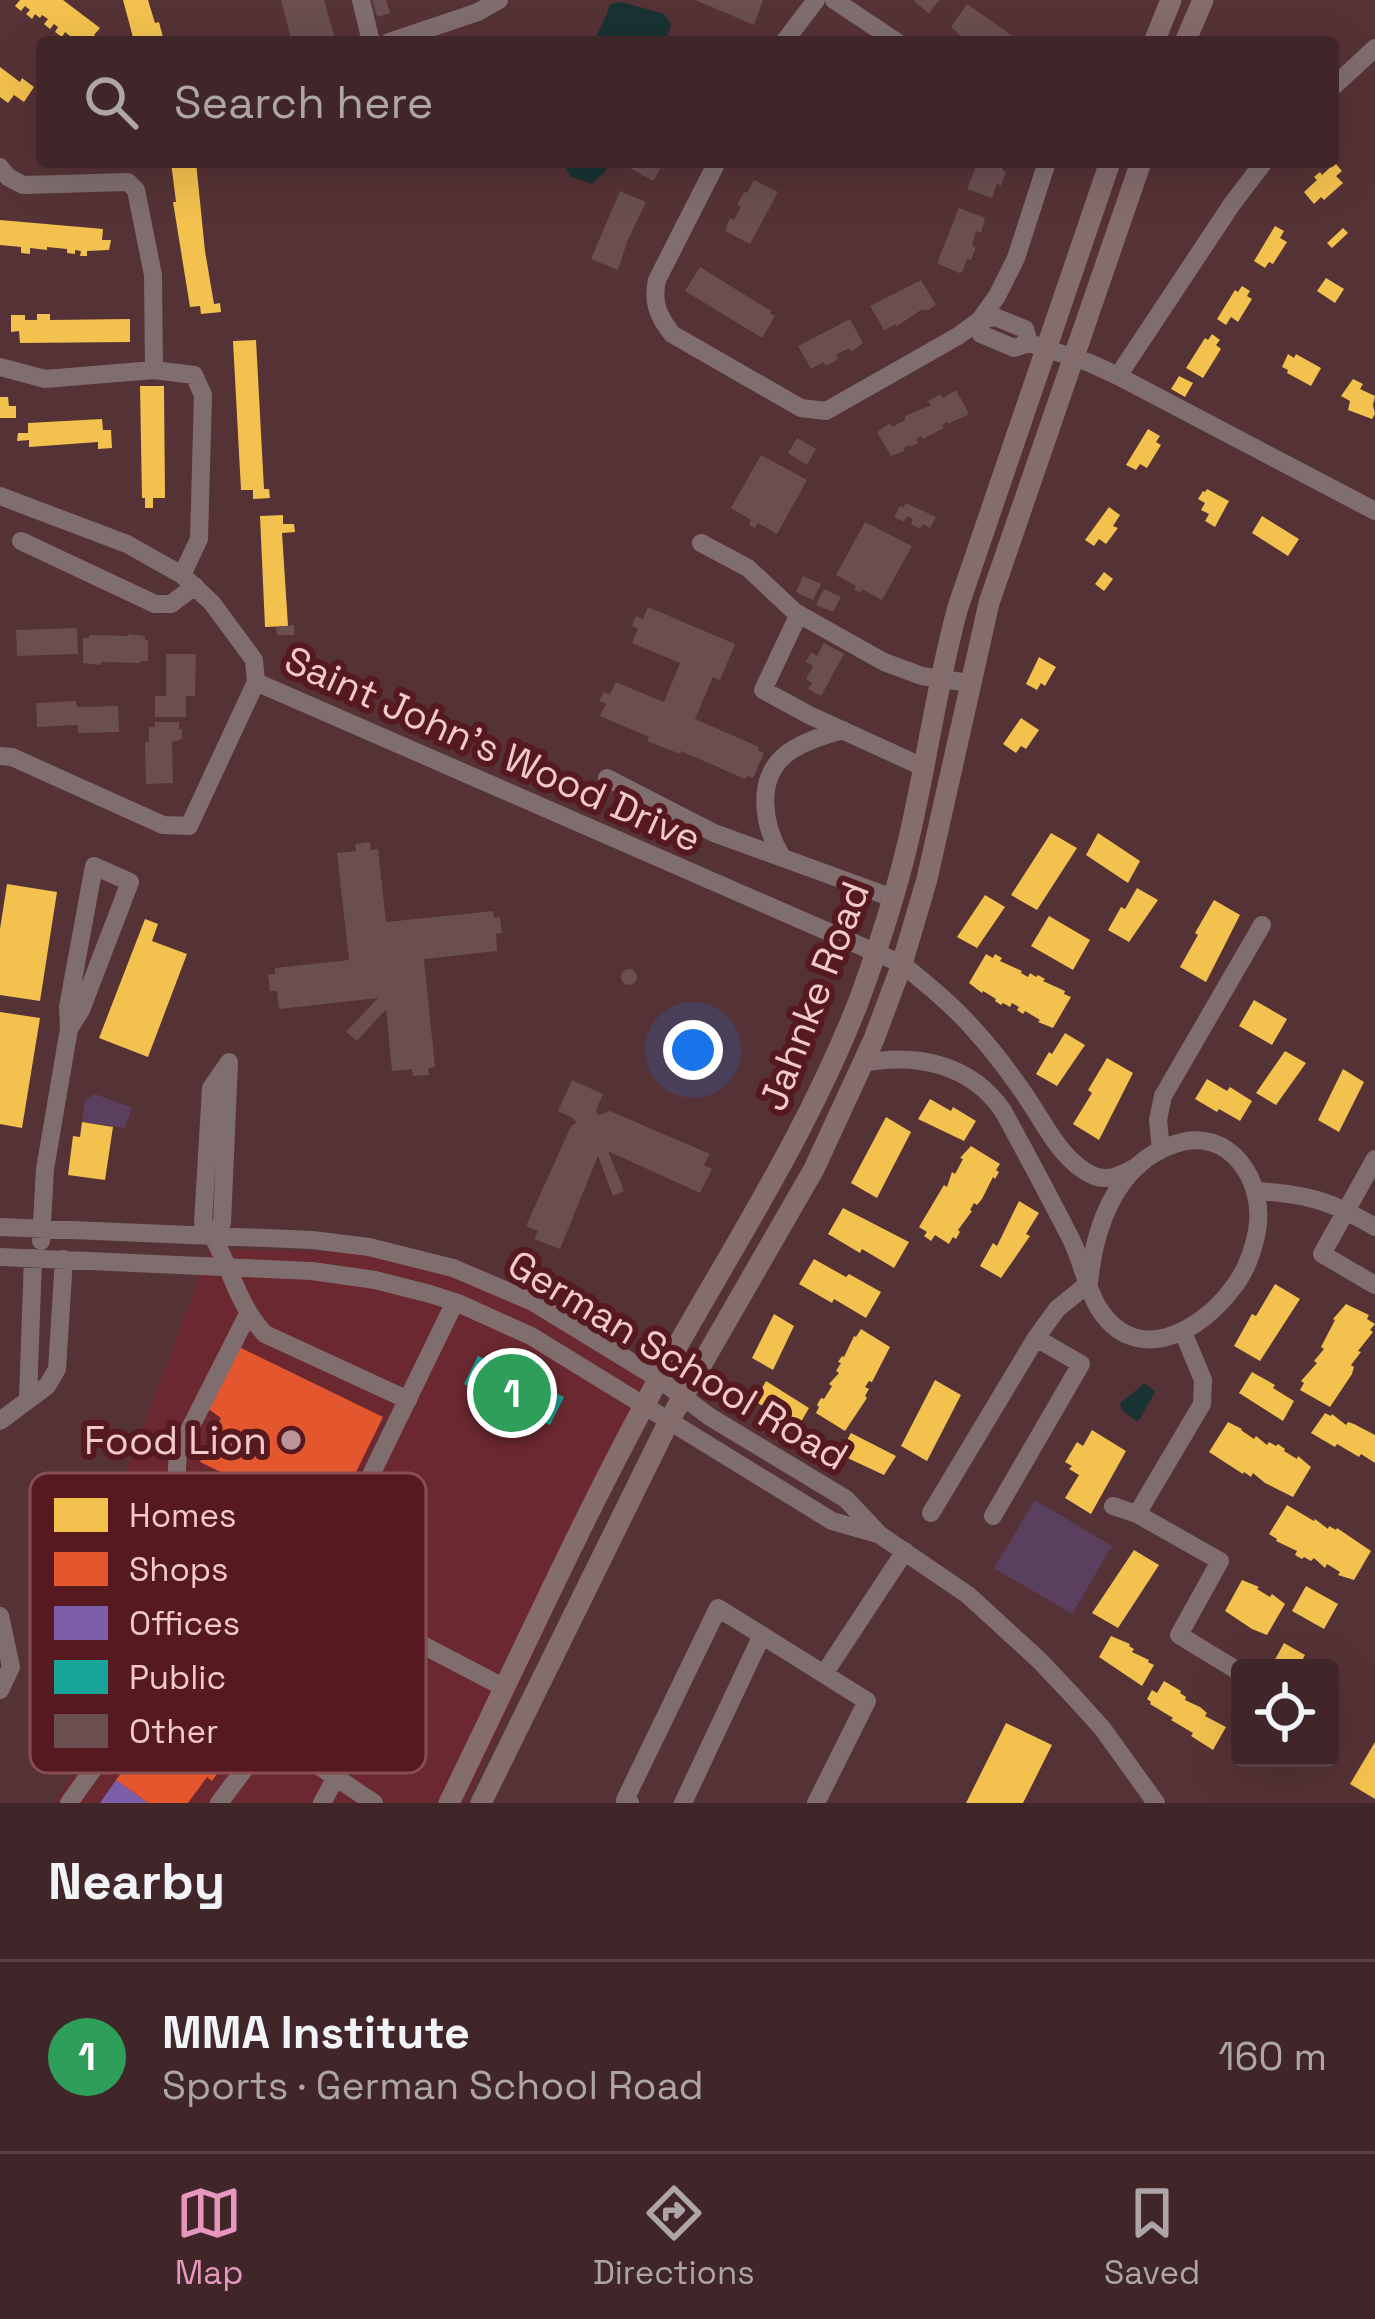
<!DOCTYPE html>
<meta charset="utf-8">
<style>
:root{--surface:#402628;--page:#4b3234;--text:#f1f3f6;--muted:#aea5a8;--line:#594345;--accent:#e797bd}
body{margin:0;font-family:"Space Grotesk",sans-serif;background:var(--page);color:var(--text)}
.controls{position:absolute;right:36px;bottom:36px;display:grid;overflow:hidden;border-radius:12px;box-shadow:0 12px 48px #0002}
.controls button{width:108px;height:108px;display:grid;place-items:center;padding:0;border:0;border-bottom:3px solid var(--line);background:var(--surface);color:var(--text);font:60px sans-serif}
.you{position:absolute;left:693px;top:1050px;width:42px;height:42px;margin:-30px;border:9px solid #fff;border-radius:50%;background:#1a73e8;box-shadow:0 0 0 18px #1a73e833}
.badge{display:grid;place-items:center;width:78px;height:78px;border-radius:50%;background:var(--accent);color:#fff;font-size:39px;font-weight:700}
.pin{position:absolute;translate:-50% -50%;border:6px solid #fff;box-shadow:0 3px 12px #0006}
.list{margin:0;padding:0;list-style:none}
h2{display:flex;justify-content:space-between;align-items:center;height:156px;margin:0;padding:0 48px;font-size:51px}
h2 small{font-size:39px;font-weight:400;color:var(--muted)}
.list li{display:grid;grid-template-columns:78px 1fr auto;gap:36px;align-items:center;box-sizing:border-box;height:192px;padding:0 48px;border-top:3px solid var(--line)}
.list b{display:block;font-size:45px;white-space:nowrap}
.list p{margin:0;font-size:39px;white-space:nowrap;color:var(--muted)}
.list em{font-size:39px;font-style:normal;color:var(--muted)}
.icon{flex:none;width:66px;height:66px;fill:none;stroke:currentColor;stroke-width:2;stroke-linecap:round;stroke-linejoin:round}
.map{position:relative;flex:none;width:1375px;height:1803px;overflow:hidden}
.search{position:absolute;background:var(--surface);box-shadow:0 12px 48px #0002;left:36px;right:36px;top:36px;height:132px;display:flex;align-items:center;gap:30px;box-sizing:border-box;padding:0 42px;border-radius:12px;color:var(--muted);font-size:45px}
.sheet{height:348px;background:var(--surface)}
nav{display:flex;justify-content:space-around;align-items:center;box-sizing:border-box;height:168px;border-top:3px solid var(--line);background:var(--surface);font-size:33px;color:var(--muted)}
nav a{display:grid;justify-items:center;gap:6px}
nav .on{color:var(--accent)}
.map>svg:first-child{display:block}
</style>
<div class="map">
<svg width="1375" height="1803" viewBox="0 0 1375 1803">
<rect width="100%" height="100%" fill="#553236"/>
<path fill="#6b2830" d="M210,1249L402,1253L498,1283L670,1381L637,1429L465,1803H53L214,1583L126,1472Z"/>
<path fill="#5a3f5e" d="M95,1094L132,1108L125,1128L82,1122L85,1100Z
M1035,1500L1112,1546L1072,1614L994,1568Z"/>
<path fill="#193232" d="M622,2L664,14L671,24L666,42H594L611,4Z
M562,162H610L605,172L592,184L570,176Z
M1145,1383L1155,1392L1140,1419L1136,1421L1122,1410L1120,1403Z"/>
<path fill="#f2c14e" d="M20,0H63L100,28L94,35L103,42L75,40L65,42L70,36L65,32L62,37L55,32L58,27L54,24L50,29L44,24L48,19L42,15L40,18L35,14L32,19L26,14L30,10L25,6L21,11L15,6Z
M123,0H148L155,23L159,22L164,41L145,42L144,38L134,41Z
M0,67L20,82L22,78L34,87L24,102L14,95L8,103L0,97Z
M171,162H196L205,251L214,304L220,303L221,312L201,314L200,306L190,307L173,202H176Z
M1335,163L1342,171L1336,176L1343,183L1324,200L1321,197L1314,204L1304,192L1317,180L1314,177L1320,172L1322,175Z
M0,220L103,229L102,240H111L109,250L87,251V256H80L81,251L75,250V254L67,253V249L47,247V250L30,248V254L21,253V247L0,245Z
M1275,226L1284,231L1280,238L1287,242L1273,264L1269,262L1265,268L1254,261Z
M1343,228L1348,233L1332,248L1327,243Z
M1326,278L1344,289L1335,303L1317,291Z
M1242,286L1250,291L1247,296L1252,299L1238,322L1231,317L1226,325L1217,319L1235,290L1238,292Z
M37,314H50V320L130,319V342L20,343L19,331L11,332V315H25V320H37Z
M1212,334L1220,340L1216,345L1221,349L1203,378L1186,368L1205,338L1208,340Z
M256,340L264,489H269L270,498L253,499V490H241L233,341Z
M1288,354L1294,358L1296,354L1321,368L1311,386L1287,373L1288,370L1282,367Z
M1179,376L1193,383L1185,397L1171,389Z
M1353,379L1363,384L1360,389L1375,396L1373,405L1375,414L1372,419L1348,410L1350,401L1341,396Z
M140,386H164L165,498H153V508H145V498H142Z
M0,397H8L9,406H16V418H0Z
M102,419L103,430H111L112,448L98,449V442L29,447V440L17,441L18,433H28V423Z
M1148,429L1160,436L1156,442L1161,445L1147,468L1140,464L1136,470L1126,465Z
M1207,489L1229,501L1215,527L1205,521L1209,514L1201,510L1205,503L1198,499L1203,491L1205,492Z
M1109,507L1120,515L1113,526L1118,528L1106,544L1099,539L1094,546L1085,540Z
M283,515V524H294L295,532L282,533L288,626L265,627L260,516Z
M1262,516L1299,539L1288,556L1252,533Z
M1104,572L1113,579L1104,591L1095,584Z
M1039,657L1056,667L1045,686L1041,683L1037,690L1026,684Z
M1021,718L1039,730L1026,749L1021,746L1016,753L1003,744Z
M1051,833L1077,848L1037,910L1011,895Z
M1098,833L1140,861L1128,883L1086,855Z
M7,884L57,892L40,1001L0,995V929Z
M1137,888L1158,900L1129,942L1108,930L1121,907L1125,909Z
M985,895L1005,907L977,948L957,937Z
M1214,900L1240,915L1206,982L1180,967L1198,935L1195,933Z
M1049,916L1090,940L1073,970L1031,946Z
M145,919L158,924L152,941L187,954L148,1057L99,1038Z
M986,954L993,958L995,954L1002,958L1000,961L1022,971L1021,973L1028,977L1030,973L1036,977L1038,975L1045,979L1043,981L1065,991L1064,994L1071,997L1053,1028L1038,1022L1040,1020L1025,1011L1023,1014L1017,1010L1019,1007L1012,1003L1010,1007L1003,1003L1001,1005L995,1001L996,999L983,991L982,993L969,983Z
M1254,1000L1287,1019L1272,1045L1239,1026Z
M0,1012L40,1018L22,1128L0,1124Z
M1065,1033L1085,1045L1057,1086L1036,1074L1049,1052L1052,1054Z
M1285,1051L1306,1063L1276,1105L1256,1093Z
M1107,1058L1133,1073L1099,1140L1073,1124L1092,1093L1088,1090Z
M1343,1069L1364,1082L1339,1132L1318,1120Z
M1207,1079L1227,1091L1230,1087L1252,1101L1240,1121L1219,1109L1217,1112L1195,1099Z
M930,1099L951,1111L953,1107L976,1121L964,1141L918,1119Z
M886,1117L911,1132L877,1198L851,1183Z
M82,1122L113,1127L105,1180L68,1175L73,1136L80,1137Z
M971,1146L1000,1164L996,1170L999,1172L995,1179L993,1177L982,1199L977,1205L974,1203L970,1210L972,1211L958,1230L960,1232L956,1239L953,1237L949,1244L935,1235L931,1241L924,1236L927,1232L919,1227L944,1185L947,1187L952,1172L955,1174L963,1159L960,1158Z
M1019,1201L1039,1213L1026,1234L1030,1236L1001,1278L980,1266L993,1243L997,1246Z
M843,1208L909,1242L894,1268L862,1249L860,1253L828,1234Z
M814,1259L846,1277L849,1274L881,1292L866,1318L834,1299L832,1303L799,1284Z
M1275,1284L1300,1299L1260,1361L1234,1346L1252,1314L1256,1316Z
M1346,1304L1369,1315L1367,1319L1375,1324L1370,1330L1373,1332L1358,1351L1361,1352L1351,1365L1354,1367L1352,1374L1330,1407L1300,1390L1304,1383L1301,1381L1317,1363L1314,1361L1324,1349L1321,1347L1335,1320L1333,1319Z
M774,1314L794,1326L773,1370L752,1358Z
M861,1329L890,1347L872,1382L869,1381L865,1387L869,1389L865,1396L867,1398L845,1431L816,1413L819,1407L817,1405L821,1398L824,1399L832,1386L829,1384L839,1373L836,1371L841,1363L838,1362L842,1356L844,1357L854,1336L856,1337Z
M1252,1372L1275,1385L1273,1388L1294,1401L1283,1421L1239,1393Z
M935,1380L961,1395L927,1461L901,1446Z
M766,1381L809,1408L797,1429L755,1401Z
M1325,1413L1331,1416L1332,1414L1346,1425L1348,1422L1354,1424L1375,1435V1463L1361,1454L1359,1457L1337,1444L1335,1447L1311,1433Z
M1228,1422L1242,1429L1241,1430L1254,1439L1256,1436L1267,1445L1269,1442L1276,1446L1278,1444L1285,1449L1284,1451L1297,1459L1298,1456L1311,1467L1293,1497L1265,1483L1253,1473L1251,1477L1244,1472L1243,1474L1209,1452Z
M1092,1430L1126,1451L1091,1514L1065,1498L1079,1475L1069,1469L1072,1466L1065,1462L1077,1442L1083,1446Z
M851,1433L896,1456L884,1475L839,1454Z
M1287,1505L1314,1521L1315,1519L1328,1529L1329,1526L1336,1530L1337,1528L1371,1551L1354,1580L1338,1575L1340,1572L1327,1564L1325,1568L1314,1558L1311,1561L1304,1557L1302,1559L1295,1555L1297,1551L1276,1541L1277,1539L1269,1534Z
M1134,1550L1159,1565L1118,1628L1092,1613Z
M1242,1580L1259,1587L1257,1589L1270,1597L1272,1594L1285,1604L1267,1635L1252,1629L1225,1611Z
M1306,1586L1338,1604L1324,1629L1292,1611Z
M1111,1636L1130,1644L1129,1646L1134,1649L1132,1652L1149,1660L1148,1662L1154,1665L1142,1686L1099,1657Z
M1284,1643L1305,1655L1298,1668H1277L1272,1665Z
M1164,1681L1181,1691L1180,1693L1186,1697L1185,1700L1200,1707L1207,1713L1205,1716L1226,1727L1213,1750L1191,1736L1193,1733L1171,1720L1173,1718L1150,1704L1151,1702L1147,1699L1152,1690L1157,1693Z
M1006,1723L1052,1745L1023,1803H966Z
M1375,1742V1799L1350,1784Z"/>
<path fill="#e4572e" d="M237,1346L383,1417L309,1568L216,1523L237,1480L200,1462L221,1418L207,1408Z
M219,1641L281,1686L212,1781L207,1777L188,1803H148L116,1780L150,1734L132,1721L181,1653L200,1667Z"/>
<path fill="#7b5ea7" d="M116,1780L148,1803H100Z"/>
<path fill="#17a398" d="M478,1356L564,1397L550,1425L464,1384Z"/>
<path fill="#6a4e50" d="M281,0H324L335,39L323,42H292Z
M372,0H386L390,13L377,17Z
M695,0H763L754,25Z
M913,0H939L929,14Z
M967,4L1003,29L1014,38L1011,42H969L962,37L951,27Z
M633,162H668L664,169L661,167L654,180H651L630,168Z
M978,162H1005L1002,170L1006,172L1001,186L997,184L992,198L967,189Z
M754,180L778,192L750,244L725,231L730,218L734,220L741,206L737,205L744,192L747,193Z
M620,191L646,202L627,242L618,270L591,259Z
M959,208L985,218L981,233L976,231L972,245L976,247L971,260L967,259L962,272L959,273L937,263Z
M700,267L771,311L770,313L775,316L762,338L685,291Z
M921,280L936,305L928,310H921L897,326L896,324L884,330L870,306Z
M850,319L863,343L851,352L849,348L836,355L838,359L826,366L823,362L811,369L798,346Z
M956,390L969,414L948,424L947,422L942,425L944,428L923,439L921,436L916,439L918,443L910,447L909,445L904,448V451L891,456L877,432L890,423L892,427L905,420V416L931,405L928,401L941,394L943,398Z
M797,438L816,449L807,465L788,453Z
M761,455L807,480L777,534L758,523L755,528L749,525L751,520L731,508Z
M906,503L936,517L930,528L923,524L920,529L911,524L913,519L907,516L904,522L894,517L900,506L903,508Z
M865,522L912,546L882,600L862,589L860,593L854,589L856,586L836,575Z
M803,576L821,584L813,600L796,592Z
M824,589L841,597L833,612L816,605Z
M648,607L735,644L720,680L713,677L695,719L759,747L758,750L764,753L753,778L747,776L745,779L681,751L680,754L647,741L649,737L600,716L606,704L599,701L604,692L610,694L616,682L664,702L680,663L632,643L638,629L632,626L636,616L643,619Z
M294,625V635H277L276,627Z
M77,628L78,654L17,656L16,630Z
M128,634L145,636V640H148V661H140V663L101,662V665L83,663V638H89V635L128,636Z
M824,643L844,654L821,696L808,689L812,683L806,679L813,666L806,662L811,652L817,656Z
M166,654H196L195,696H186V717H155V696H166Z
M76,701L77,707L118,706L119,732L78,733V725L37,727L36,703Z
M155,722H179V729H182V739L172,742L173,783L146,784L145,742H149V727H155Z
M370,842L371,850L378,849L386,922L493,911L494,918L500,917L502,933L496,934L497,951L424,959L435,1067L428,1068L429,1075L413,1076L412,1069L392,1071L386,1009L357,1041L346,1032L378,998L279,1009L277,991H270L268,975L275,974V968L349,960L337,853L356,851L355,844Z
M621 977a8 8 0 1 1 16 0a8 8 0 1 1-16 0Z
M572,1080L603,1094L596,1110L598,1115L610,1111L710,1154L704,1165L712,1169L700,1193L608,1151L624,1191L613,1196L598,1156L560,1249L534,1239L538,1231L526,1226L571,1126L576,1123L573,1118L558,1111Z"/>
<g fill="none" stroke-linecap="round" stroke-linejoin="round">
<path stroke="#806e6f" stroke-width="18" d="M361,0L371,42
M834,0L897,42
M389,42L478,12L499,0
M784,42L816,0
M1333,87L1375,48
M717,162L657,280C652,302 658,316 672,334L801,408L826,411L958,336L980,320L997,296L1016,258L1047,162
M0,167L8,177L23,185L128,182L136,190L153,275L154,370
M995,317L1025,329L1029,343L1014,348L981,334L980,320Z
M1029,343L1090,363L1118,376L1375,511
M0,367L45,379L154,370L194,375L203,395L199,539L182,575
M1118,376L1232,204L1264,162
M0,496L127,544L182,575L212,603L254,660L256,682L902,964C928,985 956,1008 977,1033C994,1051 1009,1072 1023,1092C1043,1120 1060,1161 1094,1176C1110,1182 1123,1174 1138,1166
M21,541L155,604H171L195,586
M701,543L748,568L795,612L884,662L922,676L969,683
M799,614L763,690L809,715L923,767
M0,756L12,757L163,825L189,826L256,682
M607,778L714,833L893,898
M782,857C763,826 754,777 789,752C805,741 824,735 843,730
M229,1062L211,1088L203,1223C230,1257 233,1300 265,1334L408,1400
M864,1063C917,1053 971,1064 1003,1111C1026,1153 1049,1196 1071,1239C1082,1261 1086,1287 1098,1307C1135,1368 1200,1332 1232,1289C1246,1272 1253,1252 1257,1231C1266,1182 1230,1125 1175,1144C1116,1163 1094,1228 1089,1283
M1161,1150L1158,1120L1163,1096L1262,925
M1375,1159L1322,1254L1375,1285
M1257,1191C1308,1194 1331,1201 1375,1227
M0,1227L312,1240L369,1247L453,1268L533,1302L659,1379L710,1417L846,1499L880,1535L968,1595L1039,1660L1074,1697L1102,1728L1156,1803
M212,1235L222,1223L229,1063
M41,1241L45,1169L69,1029L68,1007L94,866L130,882L81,1010L69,1029
M0,1257L312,1271L375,1280L430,1294L458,1303L531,1336L832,1521L878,1534
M248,1314L179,1450C171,1489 187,1502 208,1533L505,1688
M1183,1332L1203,1380L1202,1404L1137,1514L1220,1561L1179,1635L1238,1671
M28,1399L33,1258
M0,1421L47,1386L57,1369L64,1259
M1113,1506L1137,1514
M931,1513L1036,1338L1057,1309L1089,1283
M993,1516L1081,1364L1036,1338
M315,1590L455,1302
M0,1616L11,1667L0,1690
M824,1674L905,1551
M271,1734L374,1803
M69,1803L111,1744L147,1687L213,1600
M219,1803L320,1669
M322,1803L335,1779
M630,1803L625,1800L718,1608L867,1701L816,1803
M683,1803L762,1635"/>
<path stroke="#856c6d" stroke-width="21" d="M1154,42L1171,0
M1185,42L1203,0
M449,1803C514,1670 575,1534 645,1404C718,1269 802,1146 858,1003C878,949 896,894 909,838C927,761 937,683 958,607L1110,162
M481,1803L669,1421L814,1169L874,1039L902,964L927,879L989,603L1141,162"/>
</g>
<circle fill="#bb9597" stroke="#571920" stroke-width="4.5" cx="291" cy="1440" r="12"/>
<g text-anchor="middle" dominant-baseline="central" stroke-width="12" stroke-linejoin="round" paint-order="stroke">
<g font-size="39" fill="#f2cacb" stroke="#571920">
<text transform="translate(493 749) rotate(24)">Saint John's Wood Drive</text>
<text transform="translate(814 996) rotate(-69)">Jahnke Road</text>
<text transform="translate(678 1360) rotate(31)">German School Road</text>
</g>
<g font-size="39" fill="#f2cacb" stroke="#571920" text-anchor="end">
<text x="267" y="1440">Food Lion</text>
</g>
</g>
<rect x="30" y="1473" width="396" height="300" rx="18" fill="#571920" stroke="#864e53" stroke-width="3"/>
<rect x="54" y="1498" width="54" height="34" fill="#f2c14e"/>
<rect x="54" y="1552" width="54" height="34" fill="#e4572e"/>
<rect x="54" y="1606" width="54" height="34" fill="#7b5ea7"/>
<rect x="54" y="1660" width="54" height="34" fill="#17a398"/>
<rect x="54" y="1714" width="54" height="34" fill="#6a4e50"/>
<g font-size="33" fill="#f2cacb">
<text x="129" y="1527">Homes</text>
<text x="129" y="1581">Shops</text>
<text x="129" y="1635">Offices</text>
<text x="129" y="1689">Public</text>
<text x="129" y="1743">Other</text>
</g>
</svg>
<div class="controls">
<button><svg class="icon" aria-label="locate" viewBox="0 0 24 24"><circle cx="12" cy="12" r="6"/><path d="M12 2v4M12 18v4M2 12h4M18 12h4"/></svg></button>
</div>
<div class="you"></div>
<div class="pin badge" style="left:512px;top:1393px;background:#2e9e5b">1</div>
<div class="search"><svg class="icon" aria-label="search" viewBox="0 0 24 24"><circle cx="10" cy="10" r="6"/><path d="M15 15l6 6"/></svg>Search here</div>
</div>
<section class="sheet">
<h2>Nearby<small></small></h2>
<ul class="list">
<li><span class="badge" style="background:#2e9e5b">1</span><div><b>MMA Institute</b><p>Sports · German School Road</p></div><em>160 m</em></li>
</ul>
</section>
<nav>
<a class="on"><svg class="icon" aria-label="map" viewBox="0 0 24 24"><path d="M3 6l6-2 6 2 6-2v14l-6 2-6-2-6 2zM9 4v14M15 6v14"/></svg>Map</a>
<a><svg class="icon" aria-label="directions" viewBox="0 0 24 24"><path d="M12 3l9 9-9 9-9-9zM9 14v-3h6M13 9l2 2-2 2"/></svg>Directions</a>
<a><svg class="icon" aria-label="saved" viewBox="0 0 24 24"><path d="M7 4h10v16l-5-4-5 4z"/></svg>Saved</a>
</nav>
